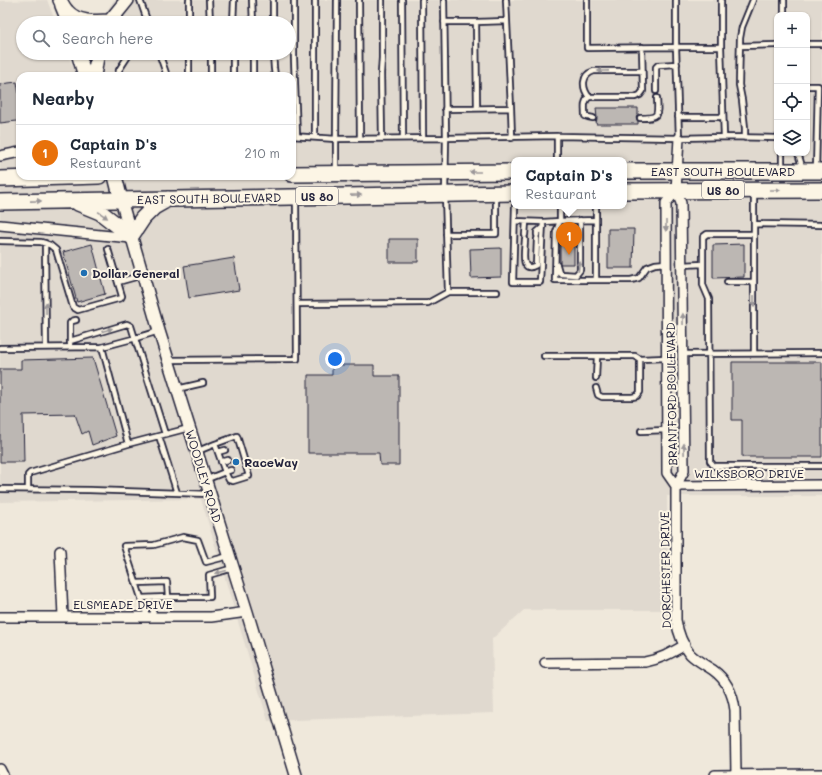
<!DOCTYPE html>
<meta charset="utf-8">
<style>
:root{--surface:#fff;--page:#f2f2f3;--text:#1f2937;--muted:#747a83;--line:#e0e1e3;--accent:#1f6fb2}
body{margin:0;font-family:Mali,sans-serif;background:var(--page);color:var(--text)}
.controls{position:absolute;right:12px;top:12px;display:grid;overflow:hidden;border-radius:8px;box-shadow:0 1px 3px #0004}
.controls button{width:36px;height:36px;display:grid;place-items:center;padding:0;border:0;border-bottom:1px solid var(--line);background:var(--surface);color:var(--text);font:20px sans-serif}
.you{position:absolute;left:335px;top:359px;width:14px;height:14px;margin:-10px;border:3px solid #fff;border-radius:50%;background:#1a73e8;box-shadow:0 0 0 6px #1a73e833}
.badge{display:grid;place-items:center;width:26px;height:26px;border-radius:50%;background:var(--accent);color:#fff;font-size:13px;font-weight:700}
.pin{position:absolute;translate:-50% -33px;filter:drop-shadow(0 1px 2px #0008)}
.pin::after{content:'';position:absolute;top:21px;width:14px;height:12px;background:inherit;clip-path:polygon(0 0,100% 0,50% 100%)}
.popup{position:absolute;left:511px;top:157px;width:116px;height:52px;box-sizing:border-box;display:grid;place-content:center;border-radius:8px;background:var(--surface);filter:drop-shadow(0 1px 3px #0005);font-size:13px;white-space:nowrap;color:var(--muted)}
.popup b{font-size:15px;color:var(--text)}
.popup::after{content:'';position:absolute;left:50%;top:100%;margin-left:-8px;border:8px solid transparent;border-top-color:var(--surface)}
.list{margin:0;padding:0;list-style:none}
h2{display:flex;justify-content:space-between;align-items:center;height:52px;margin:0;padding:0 16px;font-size:17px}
h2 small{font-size:13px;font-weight:400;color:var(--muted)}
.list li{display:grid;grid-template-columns:26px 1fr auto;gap:12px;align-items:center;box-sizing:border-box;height:56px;padding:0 16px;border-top:1px solid var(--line)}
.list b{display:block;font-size:15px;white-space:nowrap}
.list p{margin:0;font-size:13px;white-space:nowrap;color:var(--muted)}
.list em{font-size:13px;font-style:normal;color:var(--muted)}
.icon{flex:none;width:22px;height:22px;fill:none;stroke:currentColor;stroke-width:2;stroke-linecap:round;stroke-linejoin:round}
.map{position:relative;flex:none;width:822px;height:775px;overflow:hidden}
.search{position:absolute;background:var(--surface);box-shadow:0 1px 3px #0004;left:16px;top:16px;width:280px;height:44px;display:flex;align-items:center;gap:10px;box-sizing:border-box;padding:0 14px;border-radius:22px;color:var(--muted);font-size:15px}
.panel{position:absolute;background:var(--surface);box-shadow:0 1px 3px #0004;left:16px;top:72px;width:280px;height:108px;border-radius:12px}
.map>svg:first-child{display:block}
</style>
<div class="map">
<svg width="822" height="775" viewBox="0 0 822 775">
<rect width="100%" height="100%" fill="#efe8db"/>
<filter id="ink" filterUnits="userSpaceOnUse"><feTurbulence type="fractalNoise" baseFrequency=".025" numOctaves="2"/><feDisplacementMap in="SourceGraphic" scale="8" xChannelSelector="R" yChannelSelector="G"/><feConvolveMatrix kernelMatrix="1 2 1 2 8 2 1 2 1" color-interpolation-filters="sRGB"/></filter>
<g filter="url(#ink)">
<path fill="#e0d9cf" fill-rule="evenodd" d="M47,0L56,23H23V53H67L72,65L80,53H289V23H99L114,0H822V496H667L668,610H524L492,639L494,713L268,721L201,499L0,502V1ZM777,15H807V153H777ZM20,76H292V176H20ZM514,160H624V206H514Z"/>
<path fill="#bcb7b3" stroke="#22223b" d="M17,82L20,100V117L17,121L0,123V84Z
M596,108H638V115L636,118L638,121V124H596L597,118Z
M608,229H634L633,268H608Z
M389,239H418V262H389Z
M560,243L574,244V264H560Z
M92,244L105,294L77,302L63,252Z
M744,244V277L713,278V245Z
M501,248V277L471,278L470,249Z
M234,258L239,290L189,298L184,266Z
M93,358L116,436L92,445L88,431L82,434L75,414L23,415L24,462H0V369H21V360Z
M732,362H822V457H742V420H732Z
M332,365H374V376H399V465H380L379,453H308V375H332Z"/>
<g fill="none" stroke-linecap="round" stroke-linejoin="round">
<defs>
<path id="service" d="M140,0L148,23
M189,0V23
M209,0L210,23
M252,0L253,23
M273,0V23
M294,0V58L297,136
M315,0V137
M359,0L360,138
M382,0V58L381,73L382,138
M402,0L403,138
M422,0L423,138
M444,0L446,138L557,136V160
M587,0V48L676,47L679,138
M676,0V47H721
M784,0V15
M444,22H476
M233,23L234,0
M807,44H822
M740,46L777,45
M159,53L167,76
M189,53V76
M211,53V76
M253,53V76
M273,53L274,68L275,76
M118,76L119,70L130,53
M233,76V53
M807,86H818L816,169
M656,91V67L658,65L677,64
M589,97C582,88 581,75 594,71H642
M477,108L476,22L507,21
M511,108L512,138
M445,109L511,108L506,0
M678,117H723
M593,118L588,117L585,116C585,108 583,102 589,97H635L640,95L643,91L642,47
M640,118C659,118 658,116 657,98
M292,136L336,139L337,0
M557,136L679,138L724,137L721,47V0
M724,137L777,138
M745,138V128L742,100L739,85L740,38L742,27L753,0
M782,153V169
M798,153L801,163V169
M754,193V353
M560,206V221L596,220V206
M596,220V280H631L639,278L647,267L655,264L666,263
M515,221L543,222L540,282H513L515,206
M543,222L560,221L556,232L555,280H596
M754,224L822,225
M446,234H496V195
M525,235L526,222
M537,235V232L543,227
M525,239C525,248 519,275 536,265L537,239
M0,241L41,242L50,245L56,250L73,307L78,310L121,298L122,296L108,249
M45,243L46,347
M703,264V285L709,299L710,461L714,466H822
M557,265L559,272L561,274L576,275L580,270V220
M682,265L703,264V237L707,234H754
M118,282L143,275
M727,282H754
M448,292H497
M297,304L428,303L448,292L445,194L446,138L336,139V171
M159,331L136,338L102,347L128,444L189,428
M70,341L127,324L131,326L165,434
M70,344V323L72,321L76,320
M0,348L102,347
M683,354L822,353
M544,356H635L640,359L666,358
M168,360L297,359L296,200
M596,378L597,356
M596,388L598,395L602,397H632L637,396L640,392V359
M177,389L203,383
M641,431L667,430
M159,436L177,493
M215,444L237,436L249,476L233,481L229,480L225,472L231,470
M198,451L215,444L225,472L205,480
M218,452L225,450
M221,462L228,460
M0,489L89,490L210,494
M28,489V475L30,473L128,444
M136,583L167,582L168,597
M141,598L168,597H210L209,575L233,568
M150,598L154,616
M147,616L124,546L154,545L183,537L198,540L206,562L229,556"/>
<path id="minor" d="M0,156L20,152
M0,225L131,238
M676,486L684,471L681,203L676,191L679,138
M676,486V620C678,632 682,644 690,654C697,661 706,665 713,670C727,680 733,694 735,710L736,775
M676,486L667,473L666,203L676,191
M676,486L822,485
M60,551L63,616
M0,617H211L247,612
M545,663L645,662C661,659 671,653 685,645
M0,769L3,775
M715,775L822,774"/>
<path id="tertiary" d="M61,6L68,23
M121,200L159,331L247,612L296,775"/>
<path id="secondary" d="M60,0C62,4 64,8 67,11C77,23 95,22 110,21
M106,23L110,21L127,0
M78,53L85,76
M94,76L97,57L99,53
M115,176L121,200"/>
<path id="trunk" d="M624,171H822
M292,174L514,172
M0,179L99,176
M624,191L822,190
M0,202L514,193
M78,203L100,212L131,236L143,218L154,207L168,199"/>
</defs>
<use href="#service" stroke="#22223b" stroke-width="8"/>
<use href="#minor" stroke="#22223b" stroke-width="12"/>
<use href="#tertiary" stroke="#22223b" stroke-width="14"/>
<use href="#secondary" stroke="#22223b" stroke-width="16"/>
<use href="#trunk" stroke="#22223b" stroke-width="18"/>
<use href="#service" stroke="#fcf5e5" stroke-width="4.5"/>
<use href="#minor" stroke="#fcf5e5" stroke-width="9"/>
<use href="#tertiary" stroke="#fcf5e5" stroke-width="11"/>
<use href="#secondary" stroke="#fcf5e5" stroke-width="13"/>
<use href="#trunk" stroke="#fcf5e5" stroke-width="15"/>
</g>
<defs><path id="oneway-solid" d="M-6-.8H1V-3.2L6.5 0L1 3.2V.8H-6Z"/></defs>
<g fill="#9a9698">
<use href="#oneway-solid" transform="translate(603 71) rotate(179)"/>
<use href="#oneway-solid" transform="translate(475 172) rotate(180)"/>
<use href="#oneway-solid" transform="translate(775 190)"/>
<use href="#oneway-solid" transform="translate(356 195) rotate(-1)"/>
<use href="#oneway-solid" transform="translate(36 201) rotate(-1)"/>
<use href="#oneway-solid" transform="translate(103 215) rotate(35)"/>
<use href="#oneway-solid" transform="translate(666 226) rotate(90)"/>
<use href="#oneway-solid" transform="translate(579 266) rotate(-83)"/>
<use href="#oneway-solid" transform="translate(754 301) rotate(90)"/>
<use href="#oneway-solid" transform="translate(46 308) rotate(-91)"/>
<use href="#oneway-solid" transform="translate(683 319) rotate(-91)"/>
<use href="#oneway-solid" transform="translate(107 330) rotate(-17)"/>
<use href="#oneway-solid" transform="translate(684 449) rotate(-91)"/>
<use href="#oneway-solid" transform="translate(221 572) rotate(165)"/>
</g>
</g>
<g fill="#1f6fb2" stroke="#fcf5e5" stroke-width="1.5">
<circle cx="84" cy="273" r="4"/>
<circle cx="236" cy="462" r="4"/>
</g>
<g text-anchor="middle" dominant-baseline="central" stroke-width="4" stroke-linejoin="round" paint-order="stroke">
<g fill="#fcf5e5" stroke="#63616e" stroke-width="1">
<rect x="702" y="181" width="42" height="18" rx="3"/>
<rect x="296" y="187" width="42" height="18" rx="3"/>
</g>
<g font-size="11" font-weight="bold" fill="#22223b">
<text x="723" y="190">US 80</text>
<text x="317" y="196">US 80</text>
</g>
<g font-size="12" fill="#22223b" stroke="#fcf5e5">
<text x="723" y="171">EAST SOUTH BOULEVARD</text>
<text transform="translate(209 198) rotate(-1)">EAST SOUTH BOULEVARD</text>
<text transform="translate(671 394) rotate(-91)">BRANTFORD BOULEVARD</text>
<text x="749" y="473">WILKSBORO DRIVE</text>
<text transform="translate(204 476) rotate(73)">WOODLEY ROAD</text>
<text transform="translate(665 570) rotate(-91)">DORCHESTER DRIVE</text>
<text x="123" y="604">ELSMEADE DRIVE</text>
</g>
<g font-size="12" font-weight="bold" fill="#22223b" stroke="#fcf5e5" text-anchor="start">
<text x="92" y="273">Dollar General</text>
<text x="244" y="462">RaceWay</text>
</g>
</g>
</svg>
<div class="controls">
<button>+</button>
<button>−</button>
<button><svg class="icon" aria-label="locate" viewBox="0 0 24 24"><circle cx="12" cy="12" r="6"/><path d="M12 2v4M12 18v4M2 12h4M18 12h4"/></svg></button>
<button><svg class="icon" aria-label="layers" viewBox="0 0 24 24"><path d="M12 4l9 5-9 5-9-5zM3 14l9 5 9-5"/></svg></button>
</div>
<div class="you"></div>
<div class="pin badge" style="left:569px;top:255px;background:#e8710a">1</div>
<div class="popup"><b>Captain D's</b>Restaurant</div>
<div class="search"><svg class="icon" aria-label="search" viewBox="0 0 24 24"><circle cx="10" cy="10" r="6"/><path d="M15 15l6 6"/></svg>Search here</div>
<section class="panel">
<h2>Nearby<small></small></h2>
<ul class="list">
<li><span class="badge" style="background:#e8710a">1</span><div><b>Captain D's</b><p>Restaurant</p></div><em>210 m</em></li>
</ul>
</section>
</div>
